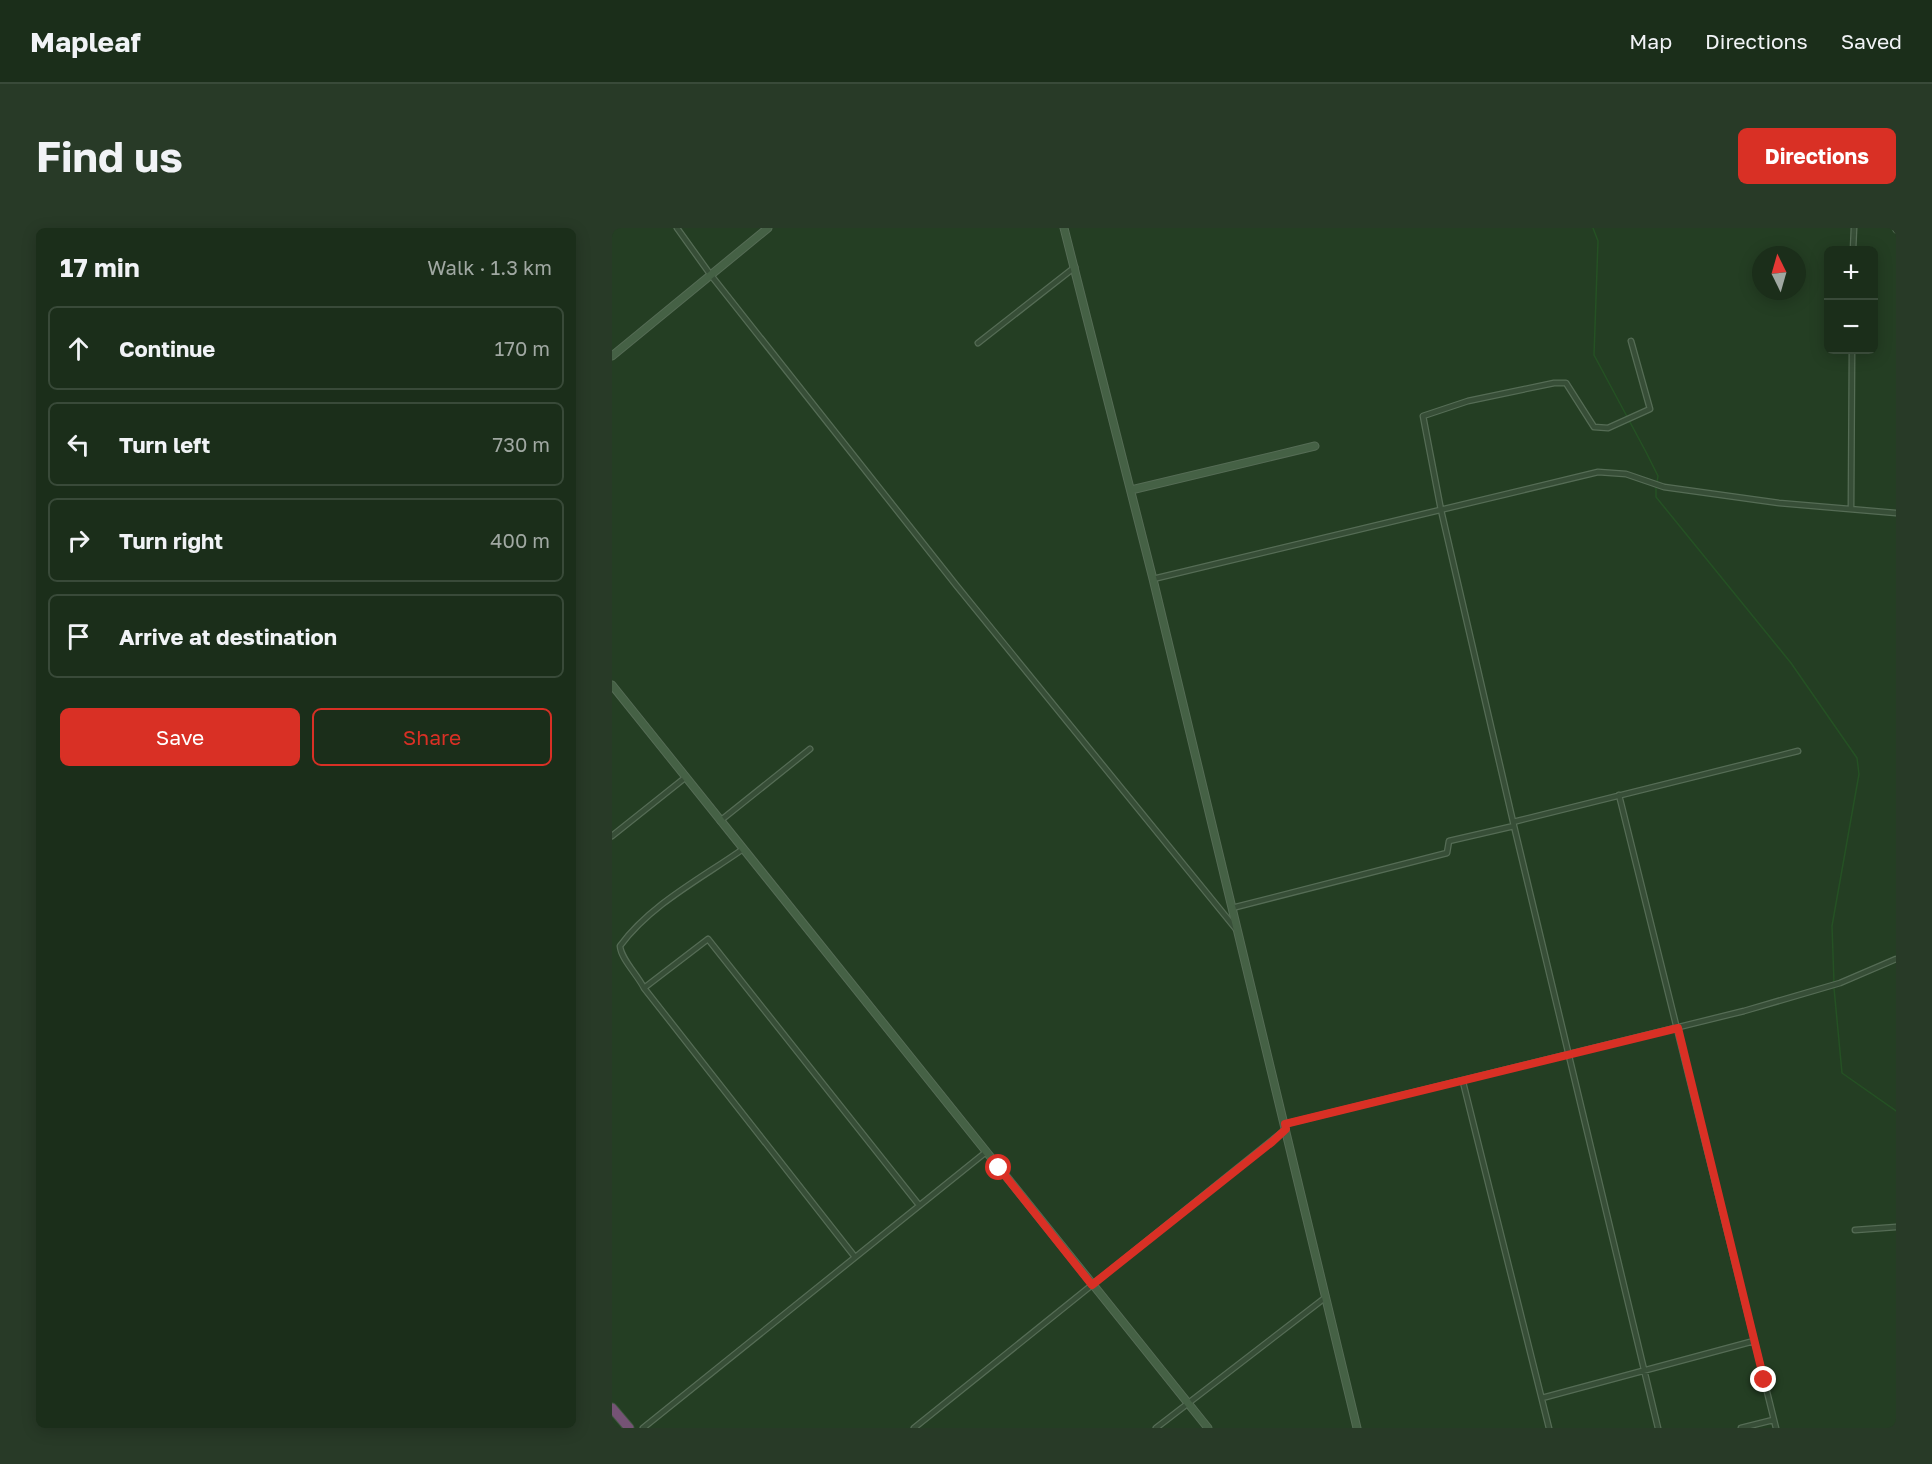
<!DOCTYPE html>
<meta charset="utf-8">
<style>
:root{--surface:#1b2e1a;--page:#283a27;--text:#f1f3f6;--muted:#a0a8a2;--line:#394a39;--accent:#d93025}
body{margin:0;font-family:"Golos Text",sans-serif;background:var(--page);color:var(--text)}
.controls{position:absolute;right:18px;top:18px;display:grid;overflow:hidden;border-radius:9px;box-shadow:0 3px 15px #0003}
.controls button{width:54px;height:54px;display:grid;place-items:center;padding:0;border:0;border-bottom:2px solid var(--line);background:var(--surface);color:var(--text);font:30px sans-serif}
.compass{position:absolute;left:1140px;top:18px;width:54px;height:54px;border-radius:50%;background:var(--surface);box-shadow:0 3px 15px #0003;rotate:355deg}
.stop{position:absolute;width:18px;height:18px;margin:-14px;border:4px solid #d93025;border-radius:50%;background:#fff}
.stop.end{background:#d93025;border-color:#fff;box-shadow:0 2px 6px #0008}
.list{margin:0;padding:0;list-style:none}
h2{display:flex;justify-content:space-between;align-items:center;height:78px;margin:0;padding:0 24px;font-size:26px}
h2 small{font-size:20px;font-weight:400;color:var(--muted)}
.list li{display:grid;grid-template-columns:39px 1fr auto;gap:18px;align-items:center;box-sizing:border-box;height:84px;margin:0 12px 12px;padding:0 12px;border:2px solid var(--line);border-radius:9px}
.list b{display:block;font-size:22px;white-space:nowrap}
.list em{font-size:20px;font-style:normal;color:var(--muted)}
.actions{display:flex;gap:12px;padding:18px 24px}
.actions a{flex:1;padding:14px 0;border:2px solid var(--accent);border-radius:9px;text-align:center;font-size:21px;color:var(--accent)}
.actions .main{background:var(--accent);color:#fff}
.icon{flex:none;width:33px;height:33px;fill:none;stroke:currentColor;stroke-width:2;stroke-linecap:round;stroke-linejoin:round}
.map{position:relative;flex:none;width:1284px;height:1200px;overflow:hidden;border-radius:9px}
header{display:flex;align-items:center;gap:36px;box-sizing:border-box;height:84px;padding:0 30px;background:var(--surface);border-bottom:2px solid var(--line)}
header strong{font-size:28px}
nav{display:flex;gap:33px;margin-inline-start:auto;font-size:21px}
.intro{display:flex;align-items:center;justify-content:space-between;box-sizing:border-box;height:144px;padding:0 36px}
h1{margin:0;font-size:42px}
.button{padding:15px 27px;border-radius:9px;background:var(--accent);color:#fff;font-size:21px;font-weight:700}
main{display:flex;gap:36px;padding:0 36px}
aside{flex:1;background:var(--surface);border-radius:9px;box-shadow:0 3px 15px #0003}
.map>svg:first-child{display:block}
</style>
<header>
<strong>Mapleaf</strong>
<nav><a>Map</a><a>Directions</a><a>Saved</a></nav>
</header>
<div class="intro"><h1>Find us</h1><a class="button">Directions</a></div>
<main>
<aside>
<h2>17 min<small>Walk · 1.3 km</small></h2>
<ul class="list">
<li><svg class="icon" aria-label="ahead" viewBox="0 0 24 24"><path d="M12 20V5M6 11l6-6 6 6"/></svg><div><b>Continue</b></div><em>170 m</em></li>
<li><svg class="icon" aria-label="left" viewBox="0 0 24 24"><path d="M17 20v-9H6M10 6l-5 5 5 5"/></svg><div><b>Turn left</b></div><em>730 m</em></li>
<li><svg class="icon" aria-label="right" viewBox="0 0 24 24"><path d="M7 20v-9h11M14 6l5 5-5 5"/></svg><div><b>Turn right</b></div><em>400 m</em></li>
<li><svg class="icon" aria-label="arrive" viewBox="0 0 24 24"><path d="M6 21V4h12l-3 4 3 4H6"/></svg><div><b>Arrive at destination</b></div></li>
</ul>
<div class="actions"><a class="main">Save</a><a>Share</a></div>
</aside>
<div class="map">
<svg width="1284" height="1200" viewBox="0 0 1284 1200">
<rect width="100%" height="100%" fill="#243e23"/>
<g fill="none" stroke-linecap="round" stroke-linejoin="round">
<path stroke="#255124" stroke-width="1.5" d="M981,0L986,13L982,127L1034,224L1046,248L1045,254
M1044,258V269L1179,435L1245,530L1247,546L1220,698L1222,755
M1222,760L1230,845L1284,883"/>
<defs>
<path id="street" d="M65,0L98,46L344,357L624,701
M1283,0L1284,2
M1241,22L1242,0
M1019,113L1038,181L996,200L982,199L954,155H942L856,173L811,188L829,282L902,598L1046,1200
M366,115L463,39
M1239,281L1240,122
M541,351L986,244L1014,246L1052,259L1167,275L1284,285
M1007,567L1164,1200
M108,593L198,521
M901,594L1186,523
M0,608L74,549
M131,621C90,650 39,676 8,718C9,731 25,746 32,760L96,711L307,977
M620,680L835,625L837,613L902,598
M32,760L243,1029
M851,854L937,1200
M673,896L1132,783L1228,755L1284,731
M1243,1002L1284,999
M930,1170L1142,1113
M31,1200L374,924
M302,1200L674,901
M544,1200L714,1069
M1129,1200L1161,1192"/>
<path id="secondary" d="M452,0L541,351L745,1200
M0,128L156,0
M519,262L703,218
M0,457L596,1200"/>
<path id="highway" d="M0,1180L17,1200"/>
</defs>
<use href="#street" stroke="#556c55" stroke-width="7"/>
<use href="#secondary" stroke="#556c55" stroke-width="9"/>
<use href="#highway" stroke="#425942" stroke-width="11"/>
<use href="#street" stroke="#374e37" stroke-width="4.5"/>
<use href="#secondary" stroke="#456145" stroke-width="7"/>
<use href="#highway" stroke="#755375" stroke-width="9"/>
</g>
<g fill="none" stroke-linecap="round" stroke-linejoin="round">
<path stroke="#d93025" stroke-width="8" d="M387,940L480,1057L660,914L674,901L673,896L1066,800L1152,1152"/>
</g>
</svg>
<div class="controls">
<button>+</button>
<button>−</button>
</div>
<svg class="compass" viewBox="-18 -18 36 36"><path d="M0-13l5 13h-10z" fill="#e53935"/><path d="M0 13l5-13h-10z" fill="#a0a8a2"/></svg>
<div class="stop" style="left:387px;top:940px"></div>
<div class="stop end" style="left:1152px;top:1152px"></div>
</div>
</main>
